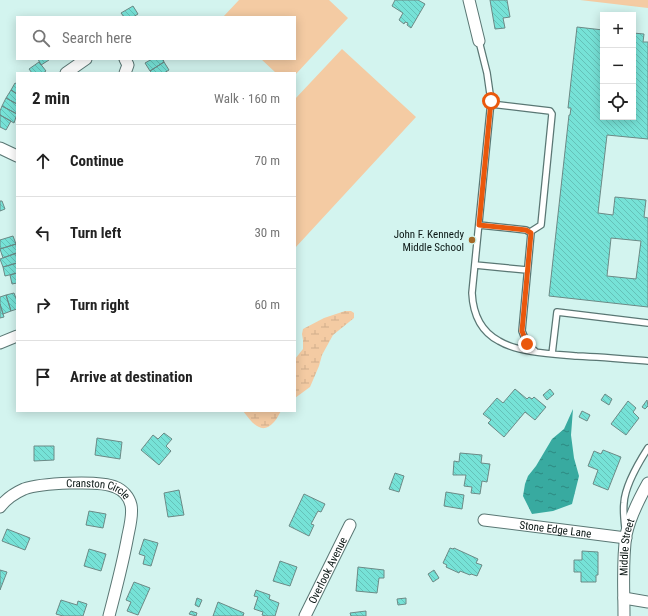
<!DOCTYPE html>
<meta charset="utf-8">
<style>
:root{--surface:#fff;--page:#f6f6f6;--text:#222;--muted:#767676;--line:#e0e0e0}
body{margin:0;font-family:"Roboto Condensed",sans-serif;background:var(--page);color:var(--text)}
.controls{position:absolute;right:12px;top:12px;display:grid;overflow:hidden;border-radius:0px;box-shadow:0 2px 10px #0003}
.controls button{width:36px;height:36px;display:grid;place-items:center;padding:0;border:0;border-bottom:1px solid var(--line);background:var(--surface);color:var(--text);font:20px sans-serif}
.stop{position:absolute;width:12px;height:12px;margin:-9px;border:3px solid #ea580c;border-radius:50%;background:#fff}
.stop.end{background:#ea580c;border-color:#fff;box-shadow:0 1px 4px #0008}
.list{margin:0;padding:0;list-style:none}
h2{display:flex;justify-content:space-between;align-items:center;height:52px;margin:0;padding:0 16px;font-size:17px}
h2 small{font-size:13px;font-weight:400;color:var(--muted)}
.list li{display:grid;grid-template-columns:26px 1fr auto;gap:12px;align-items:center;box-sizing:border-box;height:72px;padding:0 16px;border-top:1px solid var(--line)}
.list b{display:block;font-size:15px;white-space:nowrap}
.list em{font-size:13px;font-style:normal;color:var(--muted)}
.icon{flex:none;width:22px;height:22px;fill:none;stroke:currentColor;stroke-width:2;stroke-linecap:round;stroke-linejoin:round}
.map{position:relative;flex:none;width:648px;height:616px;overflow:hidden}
.search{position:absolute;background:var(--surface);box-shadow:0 2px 10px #0003;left:16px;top:16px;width:280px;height:44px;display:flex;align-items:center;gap:10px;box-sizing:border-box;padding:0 14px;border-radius:0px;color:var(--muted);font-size:15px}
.panel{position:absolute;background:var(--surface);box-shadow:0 2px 10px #0003;left:16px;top:72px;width:280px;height:340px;border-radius:0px}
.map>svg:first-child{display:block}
</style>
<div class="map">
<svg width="648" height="616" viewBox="0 0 648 616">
<defs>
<pattern id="wetland-marsh" width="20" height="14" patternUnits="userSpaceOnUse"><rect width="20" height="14" fill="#f4cba3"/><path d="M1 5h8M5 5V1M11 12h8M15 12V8" fill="none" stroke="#d0ae8b"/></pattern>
<pattern id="water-ripples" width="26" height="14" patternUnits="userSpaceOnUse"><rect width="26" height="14" fill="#38aaa0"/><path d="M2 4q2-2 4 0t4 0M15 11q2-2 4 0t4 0" fill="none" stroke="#2d8981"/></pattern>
<pattern id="building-back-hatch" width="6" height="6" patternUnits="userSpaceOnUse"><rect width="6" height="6" fill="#76e2d7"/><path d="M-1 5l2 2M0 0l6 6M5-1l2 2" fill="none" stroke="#65c1b8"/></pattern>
</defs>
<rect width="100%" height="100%" fill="#d3f4ef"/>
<path fill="url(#wetland-marsh)" d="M345,311H351L354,313V318L333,335L322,355L319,366L310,387L295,398V359L303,349V340L302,334L303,329L324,318Z
M243,411H281C279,414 277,419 274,422C261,437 251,421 243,411Z"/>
<path fill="#f4cba3" d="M239,0H329L348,18L295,75V73H276L261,59H295V17H223Z
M580,0H648V8Z
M342,49L416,117L295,248V99Z"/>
<path fill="url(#water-ripples)" d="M573,409L571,435L574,458L579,476L572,504L553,511L532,514L523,496L525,484L528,476L536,466L552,439L564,429Z"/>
<path fill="url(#building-back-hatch)" stroke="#6c8a86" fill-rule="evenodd" d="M395,0H418L425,4L411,28L407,25L408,23L405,22L404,24L399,20L403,13L392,6Z
M490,0H507L510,17L503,18L505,28L495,29Z
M133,6L138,14L133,17H124L121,13Z
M577,27L603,30V117H633V33L644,34L643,42H648V139L607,135L598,213L613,215L615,197L646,200L644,217L648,218V307L549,296L569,115H570L571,108H568ZM611,238L641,241L636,279L607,276Z
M38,59H48L49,60L41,65Z
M152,59H163L164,62L150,71L145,63Z
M39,62L46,71L43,73H32L29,69Z
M164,62L169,70L164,73H152L150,71Z
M15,83L17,84V94L11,90Z
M11,90L17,94V104L6,98Z
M6,98L17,104V114L2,106Z
M2,106L17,114L14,123L0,115V111Z
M0,115L11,121L6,130L0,127Z
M0,201H2L5,209L0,211Z
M13,236L16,244L0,249V240Z
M16,244L17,253L3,258L0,249Z
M16,253L17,263L3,267L0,259Z
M17,263V273L5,276L3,267Z
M17,273V283L12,284L10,275Z
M14,293L17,301V309L11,311L6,295Z
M6,295L11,311L3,314L0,304V297Z
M0,304L4,317L0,318Z
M515,389L527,399L529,397L532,399L534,397L546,407L535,420L525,412L504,437L488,423L491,420L483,414L497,398L503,403Z
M550,389L554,394L547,400L543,395Z
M605,394L612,399L609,405L601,400Z
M647,400L648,406L645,409L642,407Z
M628,401L636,408L633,412L639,418L626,435L611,424Z
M582,411L590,415L587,421L579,417Z
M164,433L172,439L166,446L171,451L159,465L141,450L153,435L158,439Z
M97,438L122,442L120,459L95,455Z
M34,446H54V460L34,461Z
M603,450L621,457L608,490L593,484L598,470L588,466L594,451L601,454Z
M460,453L482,455L481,463L490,464L487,482L482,481L480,494L471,493L472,487L464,486L466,475H453L454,461L459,462Z
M395,473L404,476L399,492L389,489Z
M179,490L184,515L168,517L164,493Z
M446,492L464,495L462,509L444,506Z
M304,494L325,504L321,512L318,511L311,524L314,525L309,536L289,526Z
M89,511L106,514L103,528L86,525Z
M7,529L30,538L25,550L2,541Z
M144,539L158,543L151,566L143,564L145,556L139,554Z
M450,548L453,549L454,548L478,559L476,563L482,565L477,576L471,574L470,575L460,571L459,573L446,567L447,565L443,563Z
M89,549L106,554L101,571L84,566Z
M582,551L598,552V575H596V582H581V572H574V560H582Z
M280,561L297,567L290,586L273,581Z
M358,567L384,570V578H379L377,593L356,591Z
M0,570L7,572L0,590Z
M434,570L439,578L433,582L428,574Z
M134,582L150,588L138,615L127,611L131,602L126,600Z
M256,590L270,595L269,599L279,603L275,616H266L262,615L263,612L254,609L258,597L254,596Z
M197,598L202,600L199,607L195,605Z
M406,598V604L398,605L397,599Z
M61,600L77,605L78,601L87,604L83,616H63L56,614Z
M218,602L244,613L243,616H213Z
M191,611L197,613L196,616L189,614Z
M366,611V616H351L350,613Z"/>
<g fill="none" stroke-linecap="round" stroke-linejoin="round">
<defs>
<path id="lane" d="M479,41L487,73L491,101L472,293C473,313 480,331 499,341C519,353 554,354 577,356C601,357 624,359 648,361
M491,104L550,111L552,114L541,225L530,232
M479,225L526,230L531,233L522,331L527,344L535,351
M475,265L527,270
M552,354L557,312L648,323
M625,528C624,519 623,511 624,503C625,486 639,462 648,448"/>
<g id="street">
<path d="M469,0L479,41"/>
<path d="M66,73L86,59"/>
<path d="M125,73L128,65L125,59"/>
<path d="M0,148L17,156"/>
<path d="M0,343L17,336"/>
<path id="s1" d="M0,507C6,499 15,493 24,489C40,483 100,480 115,487C123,490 129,497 131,505C133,514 130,526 128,535C123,563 116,589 109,616"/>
<path id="s2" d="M484,520L626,538"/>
<path d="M624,598L648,602"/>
<path id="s3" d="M305,616L350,525"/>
<path id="s4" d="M624,616C624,589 622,561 626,535C630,517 639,499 648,483"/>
</g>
</defs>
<use href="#lane" stroke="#5a7774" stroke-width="8"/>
<use href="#street" stroke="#5a7774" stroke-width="13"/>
<use href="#lane" stroke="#fff" stroke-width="5.5"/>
<use href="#street" stroke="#fff" stroke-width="11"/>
</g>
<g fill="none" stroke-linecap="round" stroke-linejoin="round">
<path stroke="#ea580c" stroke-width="5" d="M491,101L479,225L526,230L531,233L522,331L527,344"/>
</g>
<circle fill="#a36a29" stroke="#d3f4ef" stroke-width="1.5" cx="472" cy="240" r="4"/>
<g text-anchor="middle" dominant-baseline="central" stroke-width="3.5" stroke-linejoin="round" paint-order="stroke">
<g font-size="11" fill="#0a1614" stroke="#d3f4ef" text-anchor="end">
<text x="464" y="234">John F. Kennedy<tspan x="464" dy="13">Middle School</tspan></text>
</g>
<g font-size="11" fill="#0a1614" stroke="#d3f4ef">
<text stroke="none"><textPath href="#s1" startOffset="106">Cranston Circle</textPath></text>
<text stroke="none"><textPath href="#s2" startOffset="72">Stone Edge Lane</textPath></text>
<text stroke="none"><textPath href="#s4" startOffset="69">Middle Street</textPath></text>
<text stroke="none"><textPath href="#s3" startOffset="51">Overlook Avenue</textPath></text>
</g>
</g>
</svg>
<div class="controls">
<button>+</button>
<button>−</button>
<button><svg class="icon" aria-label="locate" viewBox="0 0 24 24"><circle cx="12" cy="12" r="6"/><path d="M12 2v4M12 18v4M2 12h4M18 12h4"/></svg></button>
</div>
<div class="stop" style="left:491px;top:101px"></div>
<div class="stop end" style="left:527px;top:344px"></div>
<div class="search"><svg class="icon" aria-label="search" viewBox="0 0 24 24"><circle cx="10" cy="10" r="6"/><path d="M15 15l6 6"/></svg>Search here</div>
<section class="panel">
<h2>2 min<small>Walk · 160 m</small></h2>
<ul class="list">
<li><svg class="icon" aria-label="ahead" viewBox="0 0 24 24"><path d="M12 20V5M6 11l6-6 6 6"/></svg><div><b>Continue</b></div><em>70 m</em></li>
<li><svg class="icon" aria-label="left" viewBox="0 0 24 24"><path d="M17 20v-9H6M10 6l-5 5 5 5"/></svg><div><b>Turn left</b></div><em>30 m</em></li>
<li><svg class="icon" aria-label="right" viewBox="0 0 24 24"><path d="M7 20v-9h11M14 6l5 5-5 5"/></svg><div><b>Turn right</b></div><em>60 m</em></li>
<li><svg class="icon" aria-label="arrive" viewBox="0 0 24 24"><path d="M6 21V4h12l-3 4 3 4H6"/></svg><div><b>Arrive at destination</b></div></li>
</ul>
</section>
</div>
